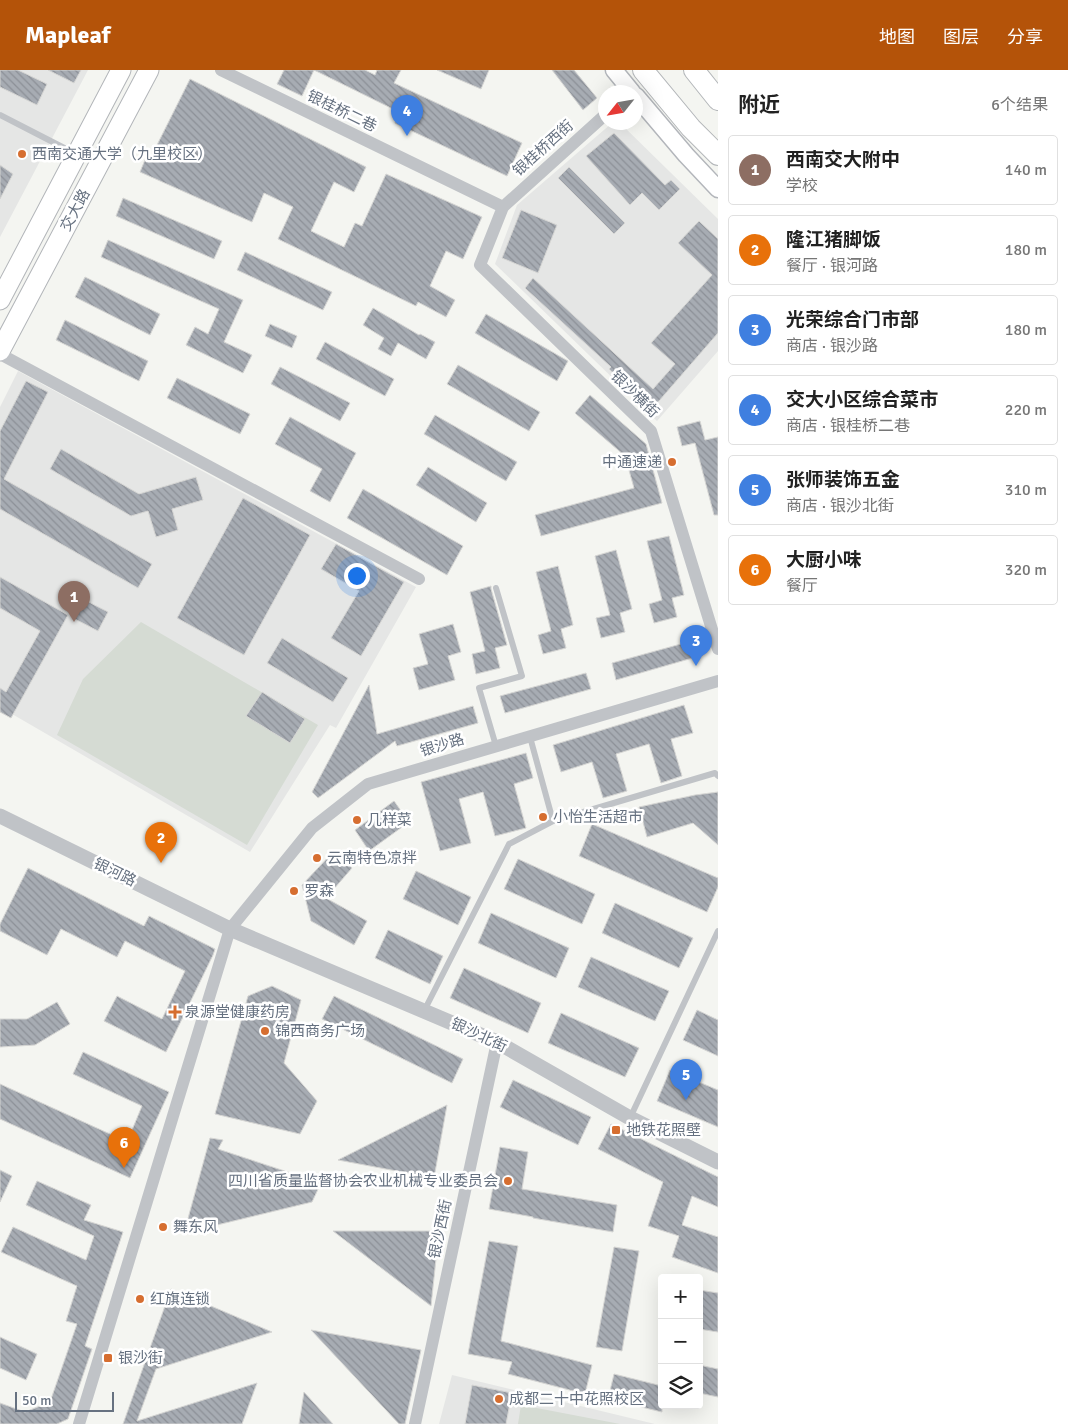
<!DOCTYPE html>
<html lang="zh">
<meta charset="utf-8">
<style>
:root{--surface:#fff;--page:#f2f2f2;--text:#222;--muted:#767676;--line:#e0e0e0;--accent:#b45309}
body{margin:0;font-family:Signika,"Noto Sans SC",sans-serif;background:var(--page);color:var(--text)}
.controls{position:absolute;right:15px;bottom:15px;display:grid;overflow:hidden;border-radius:5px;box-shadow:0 5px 20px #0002}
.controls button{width:45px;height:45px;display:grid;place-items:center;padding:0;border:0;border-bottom:1px solid var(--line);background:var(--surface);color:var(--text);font:25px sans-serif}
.compass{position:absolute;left:598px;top:15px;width:45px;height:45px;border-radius:50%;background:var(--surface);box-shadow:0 5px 20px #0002;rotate:239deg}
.scale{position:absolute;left:15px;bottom:12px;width:99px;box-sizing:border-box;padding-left:5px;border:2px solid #667180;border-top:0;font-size:14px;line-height:18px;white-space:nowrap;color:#667180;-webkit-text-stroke:4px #fff;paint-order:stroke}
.you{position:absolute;left:356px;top:505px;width:18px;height:18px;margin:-12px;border:4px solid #fff;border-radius:50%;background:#1a73e8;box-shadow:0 0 0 8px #1a73e833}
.badge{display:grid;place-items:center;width:32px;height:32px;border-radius:50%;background:var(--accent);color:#fff;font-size:16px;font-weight:700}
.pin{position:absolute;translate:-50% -41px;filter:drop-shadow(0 1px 2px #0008)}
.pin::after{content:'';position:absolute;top:26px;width:18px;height:15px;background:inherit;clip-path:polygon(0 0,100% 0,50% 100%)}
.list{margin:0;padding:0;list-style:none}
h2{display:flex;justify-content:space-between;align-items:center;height:65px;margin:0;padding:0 20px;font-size:21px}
h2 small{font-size:16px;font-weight:400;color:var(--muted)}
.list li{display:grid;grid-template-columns:32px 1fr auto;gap:15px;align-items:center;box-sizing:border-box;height:70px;margin:0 10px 10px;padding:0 10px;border:1px solid var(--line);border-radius:5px}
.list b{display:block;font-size:19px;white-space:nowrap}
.list p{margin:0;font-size:16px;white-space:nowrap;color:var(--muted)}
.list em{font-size:16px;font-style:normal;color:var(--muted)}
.icon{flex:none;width:28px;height:28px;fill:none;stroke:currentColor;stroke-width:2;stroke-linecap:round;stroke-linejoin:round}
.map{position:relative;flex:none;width:718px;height:1354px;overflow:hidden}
header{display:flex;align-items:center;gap:30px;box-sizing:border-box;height:70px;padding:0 25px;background:var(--accent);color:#fff}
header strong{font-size:24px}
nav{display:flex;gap:28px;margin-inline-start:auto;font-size:18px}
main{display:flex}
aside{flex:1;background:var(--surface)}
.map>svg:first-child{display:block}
</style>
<header>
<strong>Mapleaf</strong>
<nav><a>地图</a><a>图层</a><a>分享</a></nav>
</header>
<main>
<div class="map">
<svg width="718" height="1354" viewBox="0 0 718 1354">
<defs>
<pattern id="building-back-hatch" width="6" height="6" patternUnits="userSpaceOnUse" patternTransform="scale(1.25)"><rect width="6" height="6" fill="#a7acb3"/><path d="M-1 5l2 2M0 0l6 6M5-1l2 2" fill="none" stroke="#8c9097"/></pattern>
</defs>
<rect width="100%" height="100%" fill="#f4f5f1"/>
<path fill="#e5e6e5" d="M0,0H88L0,167Z
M612,53H620L718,149V281L657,351L495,194L517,135Z
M18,301L416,517L336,658L330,655L250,782L0,637V337Z
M452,1305L655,1354H439Z"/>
<path fill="#d5dbd3" d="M141,552L318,655L247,775L57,665L83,609Z
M521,1335L620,1354H518Z"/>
<path fill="url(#building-back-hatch)" stroke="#d6d6d4" d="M0,0H18L47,14L37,35L0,17Z
M48,0H81L74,13Z
M284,0H365L375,5L377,0H401L394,13L522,73L507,106L395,53L399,42L314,0L302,26L277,14Z
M437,0H489L481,19Z
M552,0H574L597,28L583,40Z
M190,9L366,97L354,122L334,112L311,161L344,177L355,153L362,156L386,104L482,147L463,189L446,181L430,216L455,230L446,247L418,232L416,236L278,169L293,137L264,123L252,152L140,102L147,85L151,87Z
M614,63L665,115L671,110L680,119L659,140L642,123L630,135L586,86Z
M0,95L13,104L0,129Z
M569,97L625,153L614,164L558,108Z
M123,128L222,171L214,189L116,146Z
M521,140L557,155L538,203L502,188Z
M699,151L718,169V263L652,339L609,299L611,297L525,218L533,208L653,319L675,294L651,273L712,205L678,173Z
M108,170L243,230L224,272L252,285L243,303L186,275L195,257L208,264L219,239L101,187Z
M245,182L332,222L323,240L237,200Z
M85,207L160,244L150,265L75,227Z
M373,238L419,265L420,264L435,272L426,289L398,273L391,286L378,279L384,268L363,255Z
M486,244L568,291L557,311L475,263Z
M65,250L148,291L139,311L56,270Z
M270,254L297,266L292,278L265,266Z
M325,272L394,309L385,326L316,289Z
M458,295L540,342L529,361L447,314Z
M280,297L350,333L340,351L271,314Z
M177,308L250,344L240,364L167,328Z
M26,311L48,322L4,409L152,494L138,518L0,439V361Z
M590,325L646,374L662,433L541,466L535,445L634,418L625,386L575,343Z
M435,345L517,392L506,411L424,364Z
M290,347L356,383L330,432L310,421L322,399L275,374Z
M700,351L705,370L718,367V445H714L695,373L682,376L677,357Z
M61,379L139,424L196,407L203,430L172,439L178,460L156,467L148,441L131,446L50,399Z
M428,397L487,433L476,452L416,415Z
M363,419L463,476L447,505L347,448Z
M243,428L310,465L244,585L177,548Z
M669,466L684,525L672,528L677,547L654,553L649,534L662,530L647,471Z
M336,474L404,512L361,586L331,568L359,521L321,499Z
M616,480L632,539L620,543L625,562L601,568L596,548L610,545L595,486Z
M558,496L573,555L561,559L566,578L543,584L538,565L551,561L536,502Z
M0,507L68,545L11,648L0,642V618L6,622L40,561L0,538Z
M491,516V519L507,575L495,578L500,598L476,604L472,584L485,581L470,522Z
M83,529L108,542L98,561L73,548Z
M453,554L461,582L448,586L455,610L419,620L413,598L428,594L419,564Z
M282,568L348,608L333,632L267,593Z
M699,569L703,585L616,610L612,593Z
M586,603L591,619L505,643L500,626Z
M369,615L377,664L473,636L478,653L397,676L395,671L318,728L312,722Z
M262,622L305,649L290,673L246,646Z
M684,635L693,663L671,669L682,706L661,713L649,674L616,684L627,721L603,728L592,692L561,702L553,675Z
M526,683L533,708L514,714L526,758L495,766L483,722L459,729L471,773L440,781L421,712Z
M718,722V775L693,753L647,767L639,737L695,725Z
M394,731L409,752L369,781L355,760Z
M592,754L718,808V817L707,842L579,786Z
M335,780L352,798L326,828L367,851L354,875L311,851L302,815Z
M518,789L595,824L582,854L504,819Z
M28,798L144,856L149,846L215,879L213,885L166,982L104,951L117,926L162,949L185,901L125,871L117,887L61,859L47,885L0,861V854Z
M416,801L471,827L458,855L403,829Z
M615,833L693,868L679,898L602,863Z
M491,843L569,878L556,908L478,873Z
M388,860L443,886L430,914L375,888Z
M591,887L669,921L655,951L578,917Z
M464,898L541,933L528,963L450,928Z
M272,916L301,930L284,993L317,1031L300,1064L215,1044L248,926Z
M334,926L463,989L452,1013L322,949Z
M57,932L70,954L35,975L0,977V949H27Z
M697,940L718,950V986L683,970Z
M561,943L639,978L625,1007L548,973Z
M83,982L169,1022L130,1108L0,1049V1014L121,1069L126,1057L132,1060L142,1036L73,1004Z
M670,1000L718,1020V1057L657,1031Z
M513,1010L591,1047L578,1075L500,1037Z
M447,1035L434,1108L338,1090Z
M611,1054L718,1107V1137L692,1126L682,1155L718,1167V1203L672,1187L679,1166L648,1156L663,1112L598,1079Z
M210,1068L223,1070L218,1079L321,1113L312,1132L184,1163Z
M500,1077L528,1082L522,1119L617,1135L613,1162L533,1148V1147L489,1139Z
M0,1100L12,1106L0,1132Z
M37,1111L91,1135L84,1150L123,1162L85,1276L92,1279L68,1349L57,1354H0V1333L25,1342L50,1332L77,1254L66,1251L77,1216L1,1182L13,1157L86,1190L94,1166L26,1135Z
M333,1161H439L431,1236Z
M489,1171L518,1176L501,1271L592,1295L585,1324L508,1304L512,1292L468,1284Z
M614,1177L639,1181L622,1281L596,1277Z
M171,1219L272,1262L156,1299L137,1351L257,1313L242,1354H123Z
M699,1220L718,1223V1262L699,1259Z
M311,1260L421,1280L405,1354H399Z
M0,1267L37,1284L26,1310L0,1298Z
M699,1295L718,1299V1327L699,1323Z
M614,1304L662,1316V1342L608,1329Z
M472,1315L512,1323L506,1354H465Z
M304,1322L333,1354H299Z"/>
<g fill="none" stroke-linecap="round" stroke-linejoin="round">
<defs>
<path id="secondary" d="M614,0L632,22
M636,26L686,85L718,119"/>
<path id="primary" d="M0,230L121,0
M0,281L149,0"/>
<path id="trunk" d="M643,0L691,58L718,85
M694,0L718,30"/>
</defs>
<use href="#secondary" stroke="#b3b6bb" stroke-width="19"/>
<use href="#primary" stroke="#b2b5b9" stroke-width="21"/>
<use href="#trunk" stroke="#b3b6b9" stroke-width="22"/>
<path stroke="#c0c3c7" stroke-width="6" d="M0,45L76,84
M530,667L553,751L715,703L718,706
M496,676L479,618L522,606L496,518
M424,941L509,774L553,751
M630,1048L718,861"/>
<path stroke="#c0c3c7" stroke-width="12" d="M221,0L503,137
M606,44L503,137L480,195L651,361L718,579
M0,284L419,509
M79,1354L230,859L312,758L368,714L718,611
M415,1354L497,972"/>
<path stroke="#c0c3c7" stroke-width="15" d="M0,746L230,859L497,972L630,1048L718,1092"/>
<use href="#secondary" stroke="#fff" stroke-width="16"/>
<use href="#primary" stroke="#fff" stroke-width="19"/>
<use href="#trunk" stroke="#fff" stroke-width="20"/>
</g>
<g fill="#d66e30" stroke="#fff" stroke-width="2">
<circle cx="22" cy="84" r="5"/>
<circle cx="672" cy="392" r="5"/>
<circle cx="543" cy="747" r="5"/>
<circle cx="357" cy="750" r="5"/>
<circle cx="317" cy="788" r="5"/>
<circle cx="294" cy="821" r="5"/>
<path d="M172.5 934.5h5v5h5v5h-5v5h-5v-5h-5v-5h5z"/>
<circle cx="265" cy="961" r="5"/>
<rect x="611" y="1055" width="10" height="10" rx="2.5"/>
<circle cx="508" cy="1111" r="5"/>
<circle cx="163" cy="1157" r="5"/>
<circle cx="140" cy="1229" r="5"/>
<rect x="103" y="1283" width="10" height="10" rx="2.5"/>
<circle cx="499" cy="1329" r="5"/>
</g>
<g text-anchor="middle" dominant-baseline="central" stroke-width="5" stroke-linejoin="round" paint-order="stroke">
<g font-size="15" fill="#667180" stroke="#fff">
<text transform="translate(342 41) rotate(26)">银桂桥二巷</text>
<text transform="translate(543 78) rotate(-42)">银桂桥西街</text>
<text transform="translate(75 140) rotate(-62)">交大路</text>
<text transform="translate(635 324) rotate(44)">银沙横街</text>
<text transform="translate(442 675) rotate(-17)">银沙路</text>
<text transform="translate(115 802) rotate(26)">银河路</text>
<text transform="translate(479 965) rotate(25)">银沙北街</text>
<text transform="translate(440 1159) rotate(-78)">银沙西街</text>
</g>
<g font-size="15" fill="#667180" stroke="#fff" text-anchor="start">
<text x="32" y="84">西南交通大学（九里校区）</text>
<text x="662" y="392" text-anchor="end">中通速递</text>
<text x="553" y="747">小怡生活超市</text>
<text x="367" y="750">几样菜</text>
<text x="327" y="788">云南特色凉拌</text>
<text x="304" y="821">罗森</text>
<text x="185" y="942">泉源堂健康药房</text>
<text x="275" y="961">锦西商务广场</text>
<text x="626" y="1060">地铁花照壁</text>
<text x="498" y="1111" text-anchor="end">四川省质量监督协会农业机械专业委员会</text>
<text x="173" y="1157">舞东风</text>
<text x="150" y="1229">红旗连锁</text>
<text x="118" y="1288">银沙街</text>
<text x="509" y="1329">成都二十中花照校区</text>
</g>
</g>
</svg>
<div class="controls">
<button>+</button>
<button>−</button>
<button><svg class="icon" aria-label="layers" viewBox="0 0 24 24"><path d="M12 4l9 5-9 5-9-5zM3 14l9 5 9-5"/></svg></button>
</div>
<svg class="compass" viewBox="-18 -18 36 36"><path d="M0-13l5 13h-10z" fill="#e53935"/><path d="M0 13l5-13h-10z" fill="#767676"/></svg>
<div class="scale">50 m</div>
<div class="you"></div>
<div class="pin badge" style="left:74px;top:552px;background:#8d6e63">1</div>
<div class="pin badge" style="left:161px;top:793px;background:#e8710a">2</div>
<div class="pin badge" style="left:696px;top:596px;background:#3f7fe0">3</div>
<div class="pin badge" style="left:407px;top:66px;background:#3f7fe0">4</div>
<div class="pin badge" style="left:686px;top:1030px;background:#3f7fe0">5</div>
<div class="pin badge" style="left:124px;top:1098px;background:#e8710a">6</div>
</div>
<aside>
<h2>附近<small>6个结果</small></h2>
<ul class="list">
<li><span class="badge" style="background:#8d6e63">1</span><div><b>西南交大附中</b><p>学校</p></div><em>140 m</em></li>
<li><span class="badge" style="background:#e8710a">2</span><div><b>隆江猪脚饭</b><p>餐厅 · 银河路</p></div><em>180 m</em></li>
<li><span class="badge" style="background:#3f7fe0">3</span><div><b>光荣综合门市部</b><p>商店 · 银沙路</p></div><em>180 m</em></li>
<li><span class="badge" style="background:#3f7fe0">4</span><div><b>交大小区综合菜市</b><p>商店 · 银桂桥二巷</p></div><em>220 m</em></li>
<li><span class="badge" style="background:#3f7fe0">5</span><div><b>张师装饰五金</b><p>商店 · 银沙北街</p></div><em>310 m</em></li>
<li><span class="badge" style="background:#e8710a">6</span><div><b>大厨小味</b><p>餐厅</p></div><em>320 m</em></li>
</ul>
</aside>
</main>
